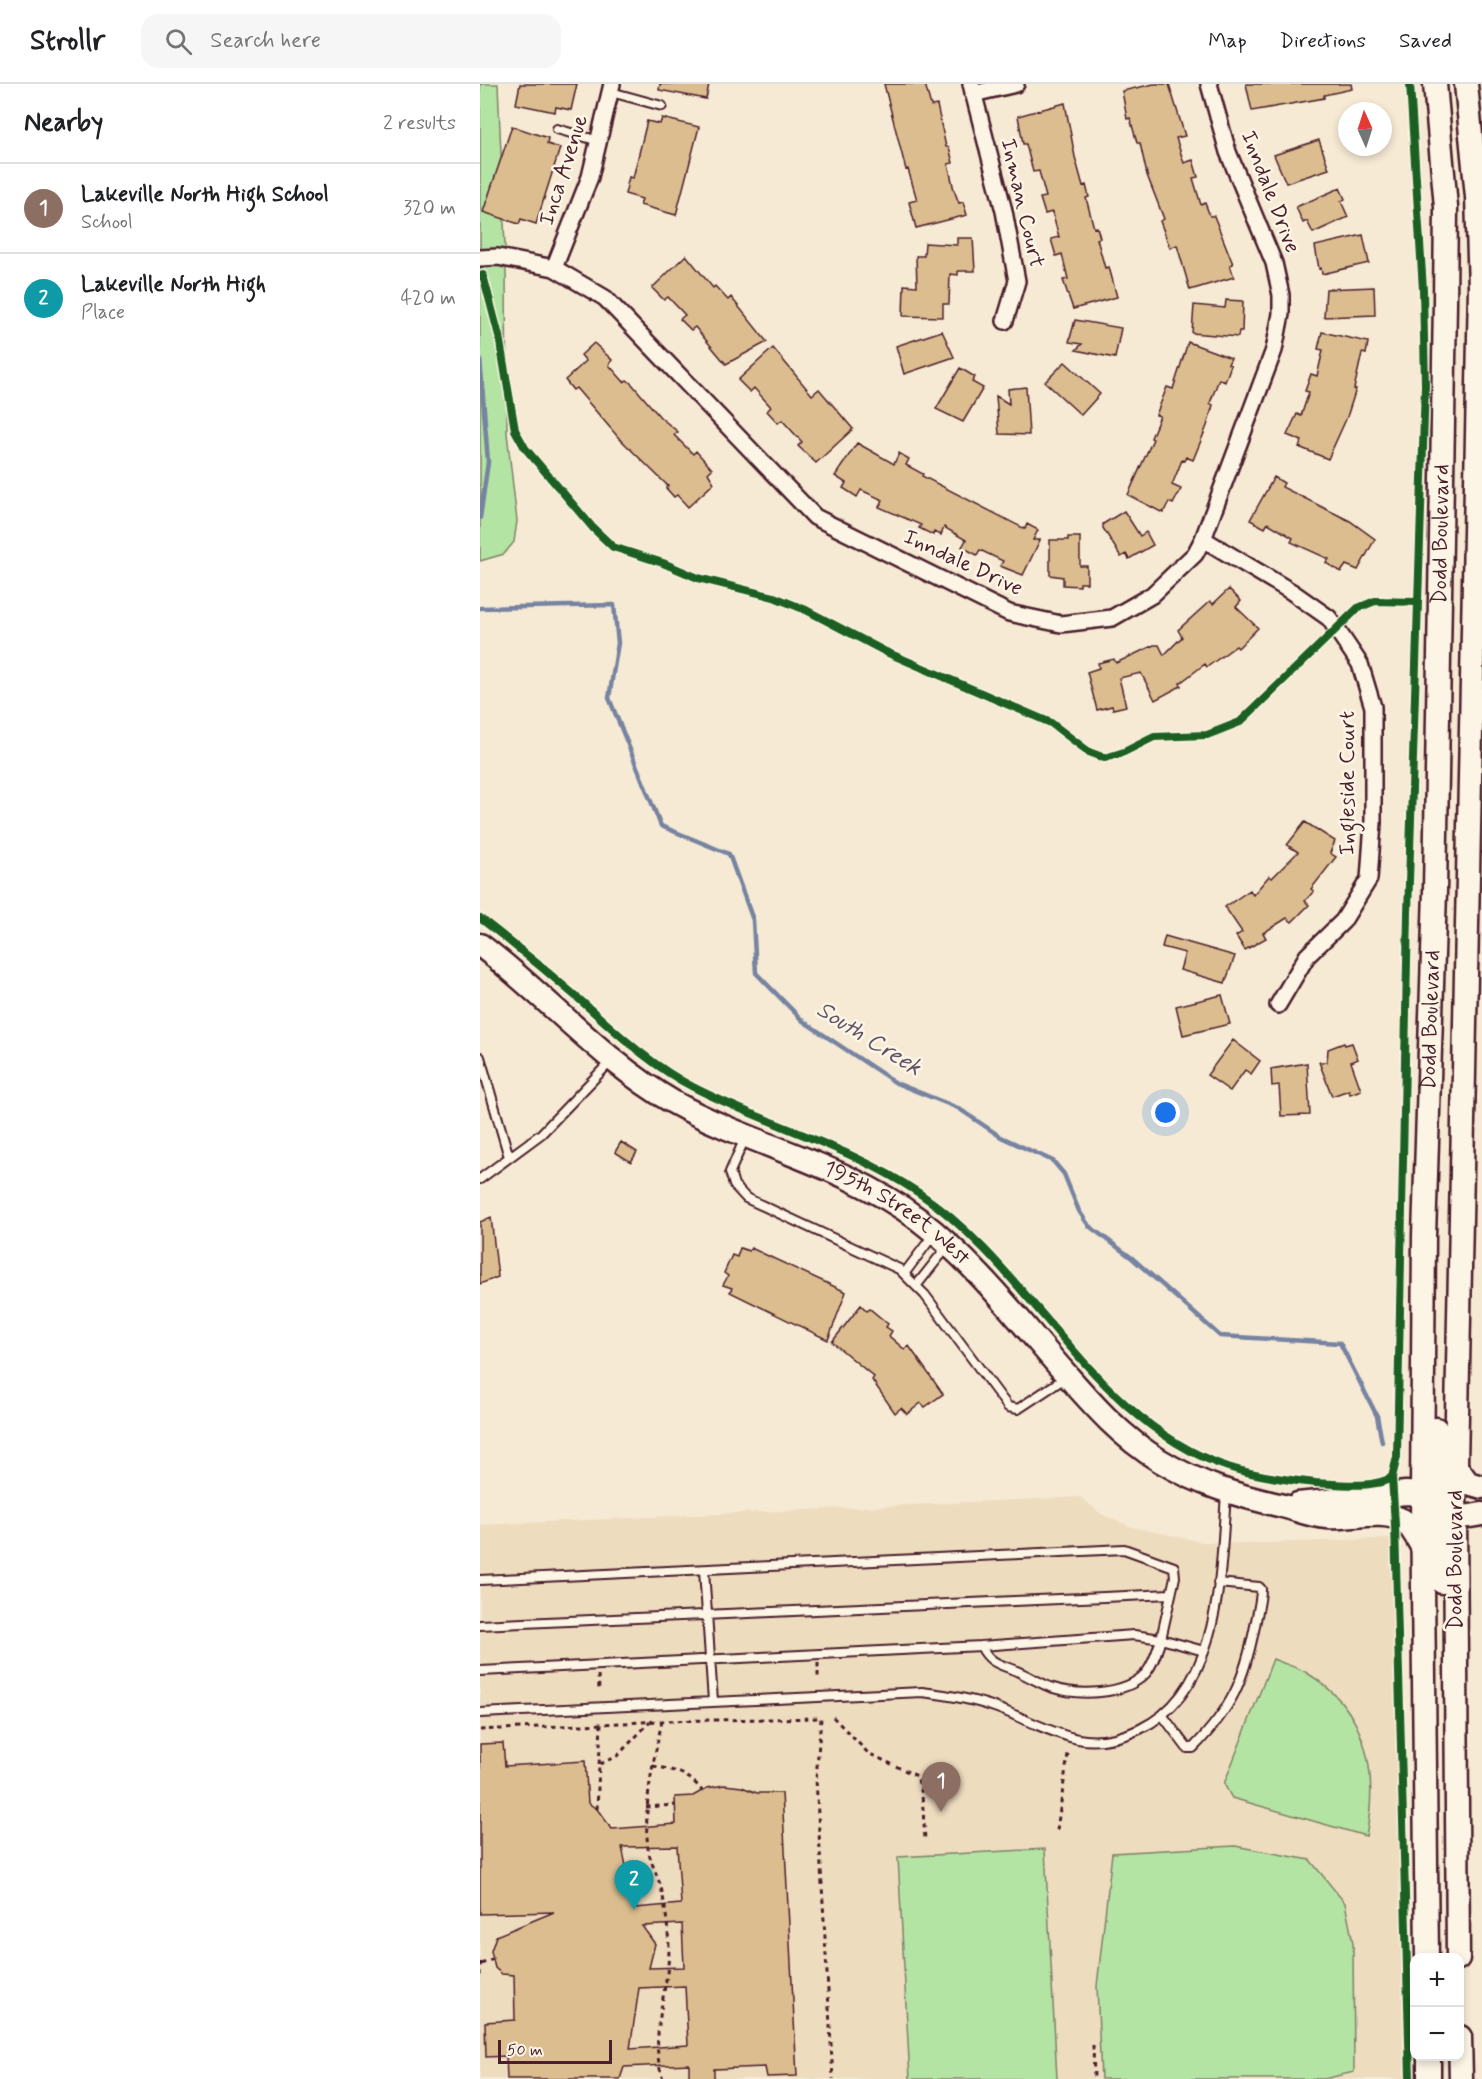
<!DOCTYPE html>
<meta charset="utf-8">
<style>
:root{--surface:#fff;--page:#f6f6f6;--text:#202124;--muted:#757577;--line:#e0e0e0;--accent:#0f766e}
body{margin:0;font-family:Mynerve,sans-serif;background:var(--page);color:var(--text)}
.controls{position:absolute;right:18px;bottom:18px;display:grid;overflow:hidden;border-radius:12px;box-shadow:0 3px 9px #0003}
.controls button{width:54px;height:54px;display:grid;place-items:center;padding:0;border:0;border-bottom:2px solid var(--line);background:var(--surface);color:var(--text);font:30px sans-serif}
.compass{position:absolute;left:858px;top:18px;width:54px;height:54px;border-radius:50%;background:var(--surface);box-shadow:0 3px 9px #0003;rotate:357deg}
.scale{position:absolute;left:18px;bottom:15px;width:114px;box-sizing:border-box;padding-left:6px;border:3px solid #4a1f2b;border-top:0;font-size:16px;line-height:21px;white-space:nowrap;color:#4a1f2b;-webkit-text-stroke:4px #fcf5e5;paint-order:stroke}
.you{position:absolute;left:686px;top:1029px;width:21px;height:21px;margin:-15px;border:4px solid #fff;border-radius:50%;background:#1a73e8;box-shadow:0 0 0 9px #1a73e833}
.badge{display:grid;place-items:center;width:39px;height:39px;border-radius:50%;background:var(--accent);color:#fff;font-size:20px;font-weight:700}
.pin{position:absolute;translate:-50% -50px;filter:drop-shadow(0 2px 3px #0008)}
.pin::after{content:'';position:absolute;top:32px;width:21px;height:18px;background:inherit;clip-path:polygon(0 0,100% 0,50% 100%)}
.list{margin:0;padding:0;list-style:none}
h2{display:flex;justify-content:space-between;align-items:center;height:78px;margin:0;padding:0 24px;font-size:26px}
h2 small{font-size:20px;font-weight:400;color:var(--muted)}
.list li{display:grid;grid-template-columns:39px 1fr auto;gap:18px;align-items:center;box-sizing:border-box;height:90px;padding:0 24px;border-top:2px solid var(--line)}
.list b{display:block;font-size:22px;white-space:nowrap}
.list p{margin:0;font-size:20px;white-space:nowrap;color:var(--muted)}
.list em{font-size:20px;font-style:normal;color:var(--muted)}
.icon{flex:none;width:33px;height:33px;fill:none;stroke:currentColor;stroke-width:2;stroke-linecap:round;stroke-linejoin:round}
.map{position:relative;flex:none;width:1002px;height:1995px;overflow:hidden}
header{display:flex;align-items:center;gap:36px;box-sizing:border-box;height:84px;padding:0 30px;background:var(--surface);border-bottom:2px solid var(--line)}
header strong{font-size:28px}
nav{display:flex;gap:33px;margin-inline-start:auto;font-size:21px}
.search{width:420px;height:54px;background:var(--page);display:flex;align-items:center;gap:15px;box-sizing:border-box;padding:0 21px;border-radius:18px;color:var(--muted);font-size:22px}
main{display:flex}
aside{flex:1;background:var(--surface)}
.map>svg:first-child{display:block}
</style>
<header>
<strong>Strollr</strong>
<div class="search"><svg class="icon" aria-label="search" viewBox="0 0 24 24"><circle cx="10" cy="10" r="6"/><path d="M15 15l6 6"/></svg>Search here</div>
<nav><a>Map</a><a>Directions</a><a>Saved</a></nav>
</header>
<main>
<aside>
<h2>Nearby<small>2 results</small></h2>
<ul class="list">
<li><span class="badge" style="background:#8d6e63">1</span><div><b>Lakeville North High School</b><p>School</p></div><em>320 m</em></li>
<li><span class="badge" style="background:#0f9aa8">2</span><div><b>Lakeville North High</b><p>Place</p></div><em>420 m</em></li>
</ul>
</aside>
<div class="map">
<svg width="1002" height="1995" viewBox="0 0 1002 1995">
<rect width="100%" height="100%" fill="#f6ead4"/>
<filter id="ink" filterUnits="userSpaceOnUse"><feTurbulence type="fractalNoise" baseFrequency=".0167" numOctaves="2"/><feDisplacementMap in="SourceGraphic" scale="12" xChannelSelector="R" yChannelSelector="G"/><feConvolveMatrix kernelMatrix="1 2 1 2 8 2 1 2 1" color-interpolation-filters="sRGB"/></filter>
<g filter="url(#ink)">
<path fill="#eedcbf" d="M600,1413L621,1430L652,1443L722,1458L764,1460L918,1454L927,1995H0V1441Z"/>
<path fill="#b3e4a3" stroke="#7e8267" stroke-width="1.5" d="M0,0H18L26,186L27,349L37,437L34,458L24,470L0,477Z
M793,1575C804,1580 817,1583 827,1589C887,1625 899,1688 886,1752L752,1714L744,1700Z
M755,1762L830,1776L865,1819L873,1859L874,1988L844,1995H621L617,1902L632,1769Z
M565,1765L577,1995H430L418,1773Z"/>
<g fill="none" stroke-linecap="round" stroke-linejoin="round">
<path stroke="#7683a1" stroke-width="4.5" d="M0,274L8,378L0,434
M0,524L134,521L138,559L129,614L181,742L249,770L273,836L276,889L323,937L416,999L478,1024L521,1053L573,1077L584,1090L599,1127L609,1142L652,1174L740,1252L860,1259L897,1332L902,1358"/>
</g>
<path fill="#dcbd8f" stroke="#4a1f2b" stroke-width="1.5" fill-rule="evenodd" d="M40,0H97L91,26L76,23L75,28L36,20Z
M180,0H229L226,15L179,6Z
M404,0H445L451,22L457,21L466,63H469L473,79L468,80L474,106L479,119L483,118L487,131L436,144L429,118L437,116L428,85L426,86Z
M674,0H689L705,52L696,54L704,79L713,76L718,93L713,94L721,121L725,119L730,132H734L753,180L750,181L754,193L710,206L697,161L690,164L680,137L684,135L667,91L660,59H657L650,34L647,35L642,7Z
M766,0H871L872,5L844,11V14L772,27Z
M585,19L595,73L603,102L606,101L609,113L606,114L614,144L617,143L620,154L617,155L625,184L629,183L637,213L593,225L583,196L588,195L582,170L576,172L571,155L579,153L572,128L565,130L560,114L566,113L559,87L553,88L546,60H543L538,32Z
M182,34L219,43L196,131L160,121L162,115L145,110L149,93L153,94L167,37L180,40Z
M32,42L68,54L67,60L80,64L56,140L41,135L39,140L3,128Z
M839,56L849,85L806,99L794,71Z
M860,104L865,115L861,117L868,133L833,149L827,137L823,139L816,123Z
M883,151L889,179L842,190L841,184L839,185L835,162Z
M477,154H493L495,187H478V191L470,190L469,220H463V233L423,232L424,201L437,202L436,172H444L445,159L477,161Z
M206,171L233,204L235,202L248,216L251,213L287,258L246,280L215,243L211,246L200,235L205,231L188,213L184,216L172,204Z
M894,203L895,231L844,233L846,205Z
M746,216L763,217L762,247H759L758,253L712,249L714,221L745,224Z
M595,236L641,244L635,274L596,266L602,260L589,258Z
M462,247L474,273L424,290L416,262Z
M842,248L888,258L886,270L882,269L874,305H876L867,333L848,375L819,363L822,357L807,351L817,330L821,332L829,308L825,307L831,290L837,292L843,266L838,265Z
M708,258L751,274L748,280L751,281L745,298L739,295L730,319L733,321L727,342L713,376L706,373L704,377L702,376L692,401L701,405L693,420L689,418L683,429L648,411L673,355L671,354L680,332L676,331L687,303L693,305Z
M114,259L132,276L129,281L144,298L147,296L152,300L180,333L198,348L194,351L213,370L216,367L232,385L228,389L234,399L208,423L197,411L194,413L186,404L188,402L138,353L96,304L93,306L85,296L106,277L101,271Z
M293,264L332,311L339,305L373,345L336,379L318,362L322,358L302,336L298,339L287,327L291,323L274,304L270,308L258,296Z
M585,278L620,310L601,331L565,298Z
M480,284L495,293L492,298L503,304L483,338L456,325Z
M546,303L549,351L519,350L516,312L529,320L528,305Z
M377,359L414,380L419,369L429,375L426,381L443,390L442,392L545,445L547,440L558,446L553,456H560L543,491L520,482L523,477L500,466L497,471L482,463L486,456L464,443L461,451L454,448L453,451L439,444L441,441L399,423L403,416L381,406L377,413L363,404L366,399L355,392Z
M794,393L804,399L802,403L870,437L895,455L878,486L866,481L861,488L846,479L849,475L811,458L813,454L788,439L785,444L770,436Z
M644,427L660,452L666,448L673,461L649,475L646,470L641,473L623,444V440Z
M588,453H600V482H607V499H600V502L583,501V493L570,491V456H588Z
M749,505L761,517L756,523L778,544L758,564L756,562L727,583L725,580L700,599L701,602L675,616L661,589L639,594L646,622L633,625L632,622L617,626L607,588L619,584L618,579L634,575L636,579L674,561H679L684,571L702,553L698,546L730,517L733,520Z
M825,738L855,757L850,769L856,773L831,805L834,807L825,817L829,821L812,838L807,834L783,849L786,854L765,866L756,852L762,848L745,823L770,806L773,811L789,792L792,794L818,768L807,761Z
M685,852L755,872L745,899L700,886L705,869L682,863Z
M742,911L750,940L703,951L696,922Z
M753,956L780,977L771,990L765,986L750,1007L727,991Z
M864,959L865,961L872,959L878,975L871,978L881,1006L870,1010L869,1006L852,1012L839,978H847L848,965Z
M827,979L830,1031L801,1032L799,1001L792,1002L791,985Z
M141,1058L157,1068L151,1078L135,1068Z
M11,1133L18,1193L0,1200V1138Z
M260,1164L269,1167L271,1164L366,1208L348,1256L250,1208L252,1204L243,1201L248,1192L244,1189L252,1171L257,1173Z
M381,1221L387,1227L390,1225L408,1240L406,1243L412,1247L409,1252L424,1265L429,1262L463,1310L445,1323L441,1319L427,1330L421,1324L415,1329L392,1296L394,1293L352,1258Z
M23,1659L25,1682L105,1677L108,1719L117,1725L132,1745L196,1740L195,1713L213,1712L227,1704L244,1701L262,1703L277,1709H302L317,1992L287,1993L285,1983L234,1985V1995H209V1980L144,1983L140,1995H27L26,1972L6,1973L5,1938L35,1936L34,1891L22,1890L15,1884L11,1867L16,1852L74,1828L0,1830V1660ZM197,1762L201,1820L155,1824L142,1763ZM202,1840L204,1883L169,1884L175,1860L162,1842ZM205,1902L208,1961L150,1965L159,1904Z"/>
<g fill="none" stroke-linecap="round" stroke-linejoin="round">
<defs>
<path id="lane" d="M131,8L182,22
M77,45L119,57
M0,973L29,1073
M265,1054L250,1088L254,1101L266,1114L419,1185L445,1211L528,1323L538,1325L585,1294
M0,1095L61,1050L132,976
M424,1190L454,1150
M436,1202L467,1163
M224,1486L233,1617
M0,1496L644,1465L694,1483L695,1493L681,1555L724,1567
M0,1541L691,1510
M0,1587L501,1562C510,1581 522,1580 541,1589C550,1593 560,1599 570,1603C597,1612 645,1612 666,1589C674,1579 677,1567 681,1555L654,1551L501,1562
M0,1629L442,1608C468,1611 493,1615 517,1624C544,1634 570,1649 598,1655C619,1659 641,1654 660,1645C742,1606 740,1488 746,1410
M683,1632L707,1664H713C752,1624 764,1597 775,1542C777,1530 781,1517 781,1505L779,1503L738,1499"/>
<path id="street" d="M491,0L524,127L537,197L525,237
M493,10L536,0
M0,174L18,173L74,184L125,214L335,433L529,529L581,540L632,534L672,511L715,470L723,455L794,266L801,230V211L794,179L748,68L729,0
M74,184L110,93L132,0
M723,455L812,508L849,534L880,580L893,623V739L889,795L863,837L827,872L798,921"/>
<g id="secondary">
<path id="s1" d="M0,861C65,910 123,978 193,1018C272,1062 365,1080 438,1135C492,1176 534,1230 578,1281C609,1316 638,1351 679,1376C718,1400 758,1412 803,1422C818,1426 831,1432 847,1433C869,1435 902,1425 922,1436C931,1441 937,1454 942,1463"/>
<path d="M956,1345C956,1368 956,1425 983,1432C989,1433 996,1431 1002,1430"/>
<path d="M977,1384L988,1399L1002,1403"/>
<path d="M818,1420L926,1409L942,1410"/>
<path d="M950,1421L956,1436L962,1498"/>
<path id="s2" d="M947,1874L942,1410L944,1152L955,807L965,219L966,123L955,0"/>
<path d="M978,1874L975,1429L1000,204L997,113L986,0"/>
<path d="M980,1953L981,1995"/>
<path d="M949,1972V1995"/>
</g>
</defs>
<use href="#lane" stroke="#4a1f2b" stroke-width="12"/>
<use href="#street" stroke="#4a1f2b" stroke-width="20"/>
<use href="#secondary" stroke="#4a1f2b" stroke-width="27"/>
<path stroke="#4a1f2b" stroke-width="3" stroke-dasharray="4.5 4.5" stroke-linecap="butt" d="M338,1579V1594
M118,1591L119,1605
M353,1633L388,1669L437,1692L442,1710L445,1756
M182,1637C173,1680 163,1720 168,1764C170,1779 179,1793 182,1808C186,1826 188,1845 189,1863C189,1906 168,1954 183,1995
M0,1646L182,1637L341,1634L336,1695L353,1995
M120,1680L137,1672L171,1637
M173,1682C194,1686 209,1689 222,1707
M166,1723L195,1721
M117,1725L121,1640
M577,1746L588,1670
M0,1878V1895
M1,1880L13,1875
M613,1961L614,1995"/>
<use href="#lane" stroke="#fcf5e5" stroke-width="8"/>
<use href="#street" stroke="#fcf5e5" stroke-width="15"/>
<use href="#secondary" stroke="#fcf5e5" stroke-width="22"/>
<defs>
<path id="cycleway" d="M0,192L3,191L19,252L35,346L45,364L113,444L133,463L183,479L218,494L294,513L326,526L406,568L571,639L609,668L625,674L644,668L674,653L727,651L760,638L878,524L895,517L937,518
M0,834C34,860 67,887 99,915C134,946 171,982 213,1003C287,1041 370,1062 439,1109C552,1185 615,1339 748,1383C775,1392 808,1396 836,1399C855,1400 896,1405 912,1393
M930,1995L915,1441L912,1393L917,1373L928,829L945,301L943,206L930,0"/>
</defs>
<use href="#cycleway" stroke="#fcf5e5" stroke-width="11"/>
<use href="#cycleway" stroke="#1b5e20" stroke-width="8"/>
</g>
</g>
<g text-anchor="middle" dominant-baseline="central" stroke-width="5" stroke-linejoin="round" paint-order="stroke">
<g font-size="22" fill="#4a1f2b" stroke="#fcf5e5">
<text transform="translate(84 86) rotate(-72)">Inca Avenue</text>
<text transform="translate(790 108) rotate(69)">Inndale Drive</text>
<text transform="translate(542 119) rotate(77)">Inman Court</text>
<text stroke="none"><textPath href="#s2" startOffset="1424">Dodd Boulevard</textPath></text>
<text transform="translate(483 479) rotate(25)">Inndale Drive</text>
<text transform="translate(868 699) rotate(-90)">Ingleside Court</text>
<text stroke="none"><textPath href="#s2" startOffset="938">Dodd Boulevard</textPath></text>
<text stroke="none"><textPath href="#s1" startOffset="500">195th Street West</textPath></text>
<text transform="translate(976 1476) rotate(-90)">Dodd Boulevard</text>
</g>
<g font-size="24" font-style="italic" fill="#605166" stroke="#fcf5e5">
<text transform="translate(389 955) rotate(32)">South Creek</text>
</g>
</g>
</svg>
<div class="controls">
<button>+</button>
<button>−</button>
</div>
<svg class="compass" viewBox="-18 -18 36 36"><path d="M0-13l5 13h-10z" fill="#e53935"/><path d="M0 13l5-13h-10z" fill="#757577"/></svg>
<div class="scale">50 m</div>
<div class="you"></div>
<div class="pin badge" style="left:461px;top:1728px;background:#8d6e63">1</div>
<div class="pin badge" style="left:154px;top:1826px;background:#0f9aa8">2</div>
</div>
</main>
